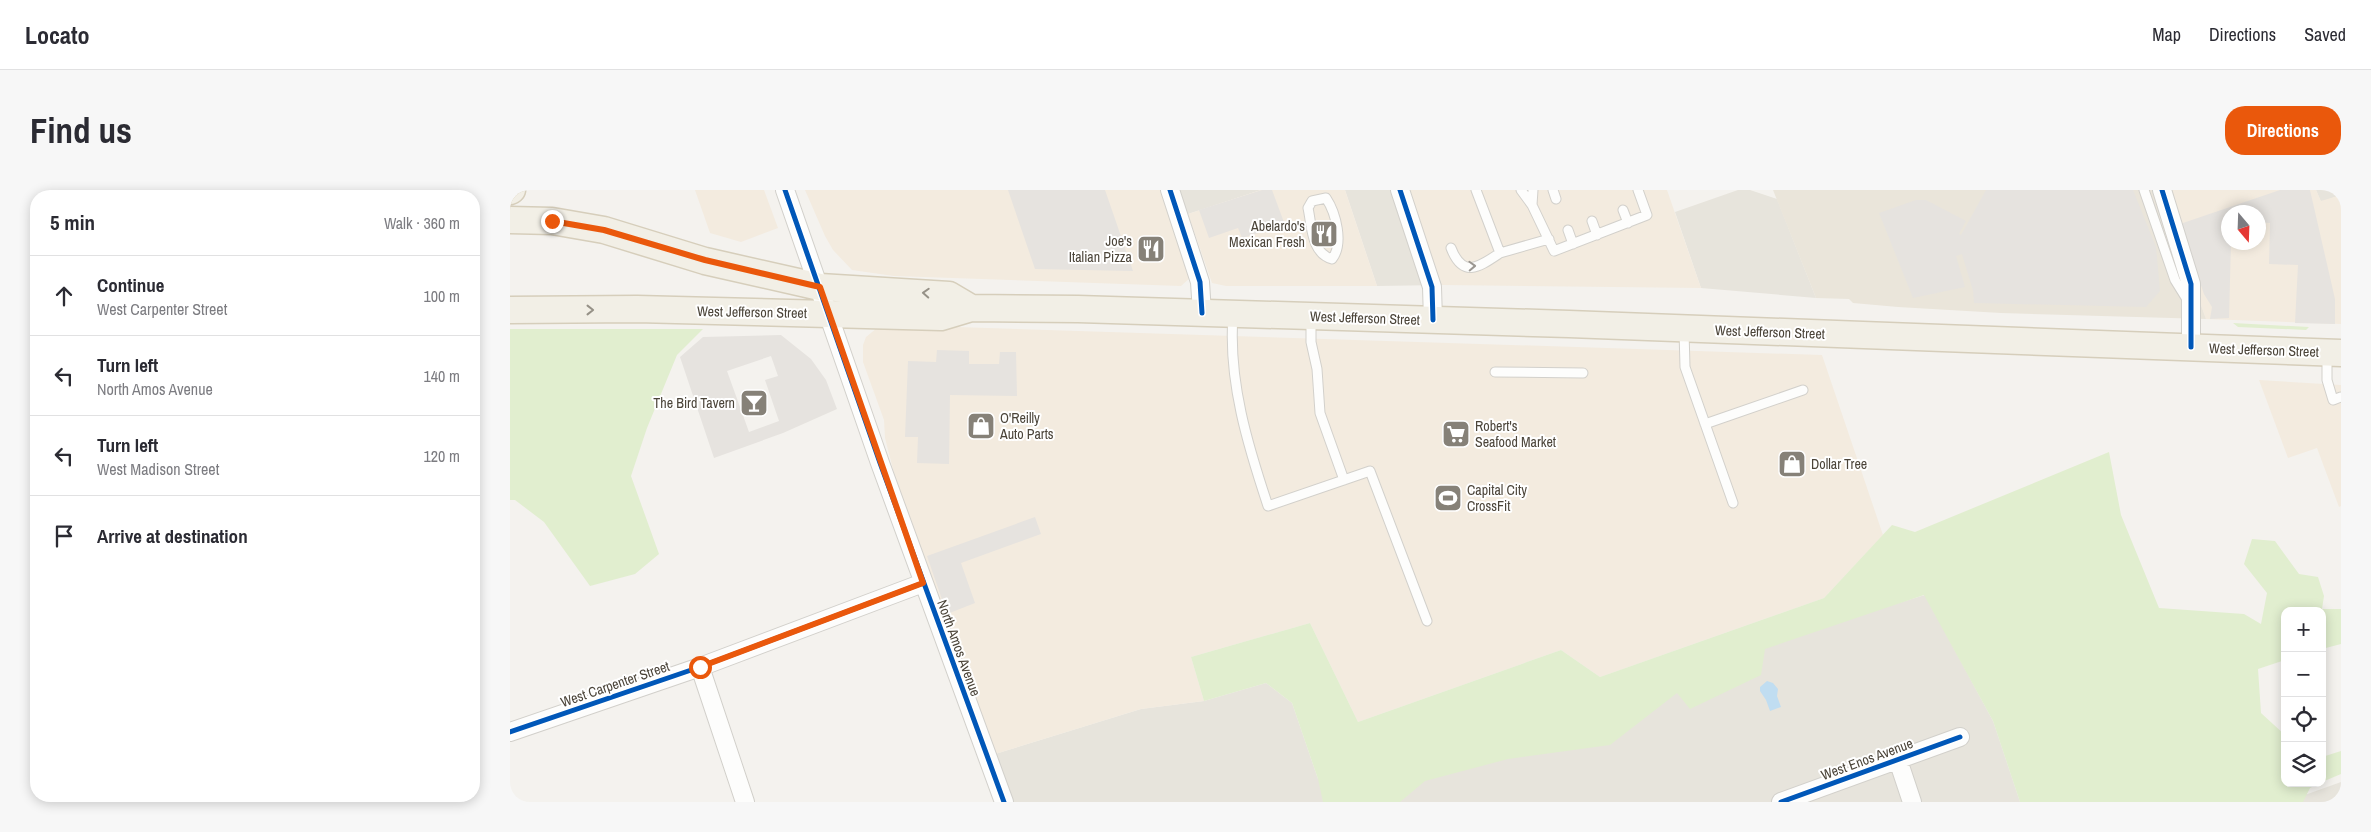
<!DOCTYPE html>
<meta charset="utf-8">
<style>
:root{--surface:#fff;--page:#f7f7f7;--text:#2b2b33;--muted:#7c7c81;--line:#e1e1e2;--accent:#ea580c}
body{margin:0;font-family:"Archivo Narrow",sans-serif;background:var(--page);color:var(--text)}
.controls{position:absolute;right:15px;bottom:15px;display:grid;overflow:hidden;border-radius:10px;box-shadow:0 2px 12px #0003}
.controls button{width:45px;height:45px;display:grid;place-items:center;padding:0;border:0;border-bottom:1px solid var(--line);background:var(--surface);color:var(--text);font:25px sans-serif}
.compass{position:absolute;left:1711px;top:15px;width:45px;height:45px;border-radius:50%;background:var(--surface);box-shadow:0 2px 12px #0003;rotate:161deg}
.stop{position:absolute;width:15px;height:15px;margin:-11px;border:4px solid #ea580c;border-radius:50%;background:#fff}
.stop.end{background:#ea580c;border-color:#fff;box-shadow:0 1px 5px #0008}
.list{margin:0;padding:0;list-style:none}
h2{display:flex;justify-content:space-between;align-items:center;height:65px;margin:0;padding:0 20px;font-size:21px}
h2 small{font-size:16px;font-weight:400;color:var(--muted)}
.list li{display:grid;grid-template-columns:32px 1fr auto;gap:15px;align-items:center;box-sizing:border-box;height:80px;padding:0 20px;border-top:1px solid var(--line)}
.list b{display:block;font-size:19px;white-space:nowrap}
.list p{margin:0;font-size:16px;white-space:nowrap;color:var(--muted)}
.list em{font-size:16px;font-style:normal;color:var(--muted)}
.icon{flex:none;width:28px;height:28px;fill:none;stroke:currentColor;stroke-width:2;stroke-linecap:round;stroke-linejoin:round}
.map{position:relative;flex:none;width:1831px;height:612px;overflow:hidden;border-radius:20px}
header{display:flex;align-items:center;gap:30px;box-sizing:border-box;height:70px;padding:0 25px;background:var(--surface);border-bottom:1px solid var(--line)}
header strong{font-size:24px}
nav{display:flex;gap:28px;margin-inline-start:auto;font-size:18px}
.intro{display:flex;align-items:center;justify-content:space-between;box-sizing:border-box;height:120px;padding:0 30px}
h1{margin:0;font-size:35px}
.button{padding:12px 22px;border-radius:20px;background:var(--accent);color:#fff;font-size:18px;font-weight:700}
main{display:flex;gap:30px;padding:0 30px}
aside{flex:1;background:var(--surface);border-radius:20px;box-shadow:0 2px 12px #0003}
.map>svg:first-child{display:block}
</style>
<header>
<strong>Locato</strong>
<nav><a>Map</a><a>Directions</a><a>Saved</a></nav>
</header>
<div class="intro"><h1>Find us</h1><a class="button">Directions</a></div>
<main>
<aside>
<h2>5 min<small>Walk · 360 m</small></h2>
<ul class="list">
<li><svg class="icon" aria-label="ahead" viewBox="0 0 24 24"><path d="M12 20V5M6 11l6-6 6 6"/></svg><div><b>Continue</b><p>West Carpenter Street</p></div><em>100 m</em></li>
<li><svg class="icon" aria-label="left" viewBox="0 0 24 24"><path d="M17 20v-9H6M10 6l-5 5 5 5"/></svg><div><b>Turn left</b><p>North Amos Avenue</p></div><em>140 m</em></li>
<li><svg class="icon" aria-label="left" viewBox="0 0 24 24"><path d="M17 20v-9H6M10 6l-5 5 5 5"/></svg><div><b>Turn left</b><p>West Madison Street</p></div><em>120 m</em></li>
<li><svg class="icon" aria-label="arrive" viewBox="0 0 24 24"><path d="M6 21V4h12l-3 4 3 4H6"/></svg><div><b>Arrive at destination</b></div></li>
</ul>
</aside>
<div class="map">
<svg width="1831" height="612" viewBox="0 0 1831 612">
<rect width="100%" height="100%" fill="#f4f2ee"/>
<path fill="#e7e4dc" d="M669,0H751L678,24Z
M835,0H899L932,95L867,96Z
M1228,0H1240L1267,9L1306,108L1191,98L1165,22Z
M1806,0H1831V5L1811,12Z
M1415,405L1483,531L1510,612H503L485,564L631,519L694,511L756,493L782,513L808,589Z
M1831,592V612H1775Z"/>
<path fill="#f3ebdf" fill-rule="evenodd" d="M185,0H254L268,38L231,52L200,43Z
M295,0H651L681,87L671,96L384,86L342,80L323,60L315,46Z
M751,0H835L867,96H716L702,93L678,24Z
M899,0H1157L1191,98L932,95Z
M1649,0H1806L1811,11L1831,5V134L1696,129ZM1718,22H1748V52H1718Z
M385,135L1312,165L1373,345L1314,408L1090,487L1051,460L848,532L800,433L681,467L694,511L631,519L485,564L386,291L375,248L374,230L353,172V155L356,147L367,138Z
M1749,190L1831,195V316L1829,317L1807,258L1778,268Z"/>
<path fill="#eae5da" d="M1263,0H1649L1696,129L1491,123L1388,117L1343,113L1339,109L1306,108Z"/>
<path fill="#e1eecf" d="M1723,133L1799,137L1796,140L1728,137Z
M0,139H193L167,165L137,238L121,286L149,364L125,384L80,396L34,332L5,310H0Z
M1599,262L1611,325L1649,418L1734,424L1751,434L1757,403L1734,374L1742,349L1765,351L1789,384L1808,387L1814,406L1812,419H1831V454L1812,459V421H1775V470L1748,479L1751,523L1775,545V593H1810L1800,598L1793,612H1510L1483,531L1414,405L1255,459L1251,485L1180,519L1167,503L1100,555L998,569L915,591L890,612H813L808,589L782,513L756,493L694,511L681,467L800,433L848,532L1051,460L1090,487L1314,408L1382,335L1405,342Z
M1831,561V584L1812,592V567Z"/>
<path fill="#e6e3df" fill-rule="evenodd" d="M498,0H595L623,81L525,79Z
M752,0H762L775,35L732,48L728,38L699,48L689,20Z
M1476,0H1623L1646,57L1650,101L1636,117L1464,113L1463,101L1452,64L1446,66L1455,97L1403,108L1369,23L1406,10H1416L1456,31L1449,44L1451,45Z
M1770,0H1800L1825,109V134L1785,133L1788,75L1759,74L1760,33L1749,32L1748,22H1718V52L1721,53L1719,128L1700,129L1702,117L1694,104L1670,34Z
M271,145L301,169L316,190L327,219L273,243L204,268L170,167L193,147ZM261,166L268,186L255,190L269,231L239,242L217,181Z
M427,160L459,161V174H489L490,162H506L507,206L440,205L439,274L407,273L408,247H395L398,171L426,172Z
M525,327L531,344L451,373L465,413L437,424L417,366Z"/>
<path fill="#c0ddf1" d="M1257,491L1263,493L1268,499L1267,506L1271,517L1260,521L1256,510L1250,501V497Z"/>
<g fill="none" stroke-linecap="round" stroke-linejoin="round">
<defs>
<path id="service" d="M966,0L990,63L1039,49
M1011,0L1022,15L1044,61L1137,25L1128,0
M1043,0L1046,9
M1634,0L1665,90L1678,111
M816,8C826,23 834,54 822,69C801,63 802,36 798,18L802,11Z
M1022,15L1023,0
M1113,20L1118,33
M1082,31L1087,45
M1058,40L1063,54
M941,58C953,89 969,77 990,63
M723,126C718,191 738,256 758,316L860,281L917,431
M801,128V152L807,179L810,223L834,290
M1174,141L1175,177L1223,313
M1817,164V190L1823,210L1831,207
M985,182L1073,183
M1195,234L1293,200"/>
<path id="minor" d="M275,0L370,273L494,612
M660,0L690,92L692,123
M890,0L922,97L923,130
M1652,0L1681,94V157
M190,477L235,612
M0,542L190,477L413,393
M1388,570L1402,612
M1271,612L1450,547"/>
<path id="primary" d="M0,1L2,0
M0,30L42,31L94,40L195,71L310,97L439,105L461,118
M0,120L127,119L431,127L461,118L568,119L1059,134L1831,163"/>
</defs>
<use href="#service" stroke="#d2d0cb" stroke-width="11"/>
<use href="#minor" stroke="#d2d0cb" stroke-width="20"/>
<use href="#primary" stroke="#d6cebb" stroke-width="29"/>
<use href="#service" stroke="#fdfdfc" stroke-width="9"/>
<use href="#minor" stroke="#fdfdfc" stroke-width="18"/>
<use href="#primary" stroke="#f2efe6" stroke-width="26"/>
<defs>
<path id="cycleway" d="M275,0L370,273L494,612
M660,0L690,92L692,123
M890,0L922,97L923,130
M1652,0L1681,94V157
M0,542L190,477L413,393
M1271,612L1450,547"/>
</defs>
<use href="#cycleway" stroke="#fff" stroke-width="8"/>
<use href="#cycleway" stroke="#0057b8" stroke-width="5"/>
</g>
<defs><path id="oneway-chevron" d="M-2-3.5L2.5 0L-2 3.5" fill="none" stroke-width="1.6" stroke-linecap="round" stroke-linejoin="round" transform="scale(1.25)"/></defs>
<use stroke="#9b9791" href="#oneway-chevron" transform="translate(962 76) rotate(-2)"/>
<g stroke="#969187">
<use href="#oneway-chevron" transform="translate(416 103) rotate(-177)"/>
<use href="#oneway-chevron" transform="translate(80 120)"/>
</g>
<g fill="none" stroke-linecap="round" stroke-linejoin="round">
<path stroke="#ea580c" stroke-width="6" d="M42,31L94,40L195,70L310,97L413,393L190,477"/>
</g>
<defs>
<symbol id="restaurant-square" viewBox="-11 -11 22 22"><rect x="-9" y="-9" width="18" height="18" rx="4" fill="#868178" stroke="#fff"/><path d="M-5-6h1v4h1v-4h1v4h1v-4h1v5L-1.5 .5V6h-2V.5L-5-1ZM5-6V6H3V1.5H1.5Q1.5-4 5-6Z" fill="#fff"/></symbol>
<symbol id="bar-square" viewBox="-11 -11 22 22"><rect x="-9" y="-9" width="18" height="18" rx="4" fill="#868178" stroke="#fff"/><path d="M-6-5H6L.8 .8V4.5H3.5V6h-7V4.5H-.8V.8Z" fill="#fff"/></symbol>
<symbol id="shop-square" viewBox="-11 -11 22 22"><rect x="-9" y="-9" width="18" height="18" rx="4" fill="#868178" stroke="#fff"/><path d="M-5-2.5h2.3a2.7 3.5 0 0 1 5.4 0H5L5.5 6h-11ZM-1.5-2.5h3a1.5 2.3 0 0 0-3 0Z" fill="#fff"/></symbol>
<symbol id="supermarket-square" viewBox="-11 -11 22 22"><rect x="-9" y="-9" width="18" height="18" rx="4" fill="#868178" stroke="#fff"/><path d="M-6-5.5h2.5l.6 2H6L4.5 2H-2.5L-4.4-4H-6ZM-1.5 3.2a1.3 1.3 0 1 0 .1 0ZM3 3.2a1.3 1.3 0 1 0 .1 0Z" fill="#fff"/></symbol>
<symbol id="stadium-square" viewBox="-11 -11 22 22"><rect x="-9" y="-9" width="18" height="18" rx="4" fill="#868178" stroke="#fff"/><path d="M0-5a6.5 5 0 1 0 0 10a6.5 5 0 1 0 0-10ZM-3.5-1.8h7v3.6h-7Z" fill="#fff"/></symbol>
</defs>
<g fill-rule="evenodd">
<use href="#restaurant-square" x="798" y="28" width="32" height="32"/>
<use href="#restaurant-square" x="625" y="43" width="32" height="32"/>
<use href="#bar-square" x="228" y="197" width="32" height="32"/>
<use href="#shop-square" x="455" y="220" width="32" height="32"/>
<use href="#supermarket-square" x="930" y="228" width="32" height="32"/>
<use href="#shop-square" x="1266" y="258" width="32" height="32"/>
<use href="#stadium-square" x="922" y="292" width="32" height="32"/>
</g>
<g text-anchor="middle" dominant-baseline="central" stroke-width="4" stroke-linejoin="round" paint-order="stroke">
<g font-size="14" fill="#4b4439" stroke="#fff" text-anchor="start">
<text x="795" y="36" text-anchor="end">Abelardo's<tspan x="795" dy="16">Mexican Fresh</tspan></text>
<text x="622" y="51" text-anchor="end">Joe's<tspan x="622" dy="16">Italian Pizza</tspan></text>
<text x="225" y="213" text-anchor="end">The Bird Tavern</text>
<text x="490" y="228">O'Reilly<tspan x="490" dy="16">Auto Parts</tspan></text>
<text x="965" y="236">Robert's<tspan x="965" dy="16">Seafood Market</tspan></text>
<text x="1301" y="274">Dollar Tree</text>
<text x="957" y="300">Capital City<tspan x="957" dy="16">CrossFit</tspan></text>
</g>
<g font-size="14" fill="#4b4439" stroke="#fff">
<text transform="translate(242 122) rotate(1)">West Jefferson Street</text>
<text transform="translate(855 128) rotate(2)">West Jefferson Street</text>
<text transform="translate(1260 142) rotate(2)">West Jefferson Street</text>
<text transform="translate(1754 160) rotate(2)">West Jefferson Street</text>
<text transform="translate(449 458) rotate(70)">North Amos Avenue</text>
<text transform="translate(105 494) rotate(-19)">West Carpenter Street</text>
<text transform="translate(1357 569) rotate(-20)">West Enos Avenue</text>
</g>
</g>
</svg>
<div class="controls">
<button>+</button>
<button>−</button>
<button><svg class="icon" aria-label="locate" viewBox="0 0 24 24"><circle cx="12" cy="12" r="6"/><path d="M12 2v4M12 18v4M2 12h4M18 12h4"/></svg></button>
<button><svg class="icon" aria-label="layers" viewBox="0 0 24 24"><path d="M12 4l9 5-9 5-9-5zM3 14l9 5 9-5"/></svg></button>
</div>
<svg class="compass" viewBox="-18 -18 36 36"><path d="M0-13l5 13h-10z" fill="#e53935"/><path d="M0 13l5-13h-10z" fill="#7c7c81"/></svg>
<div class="stop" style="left:190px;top:477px"></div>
<div class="stop end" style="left:42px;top:31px"></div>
</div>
</main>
